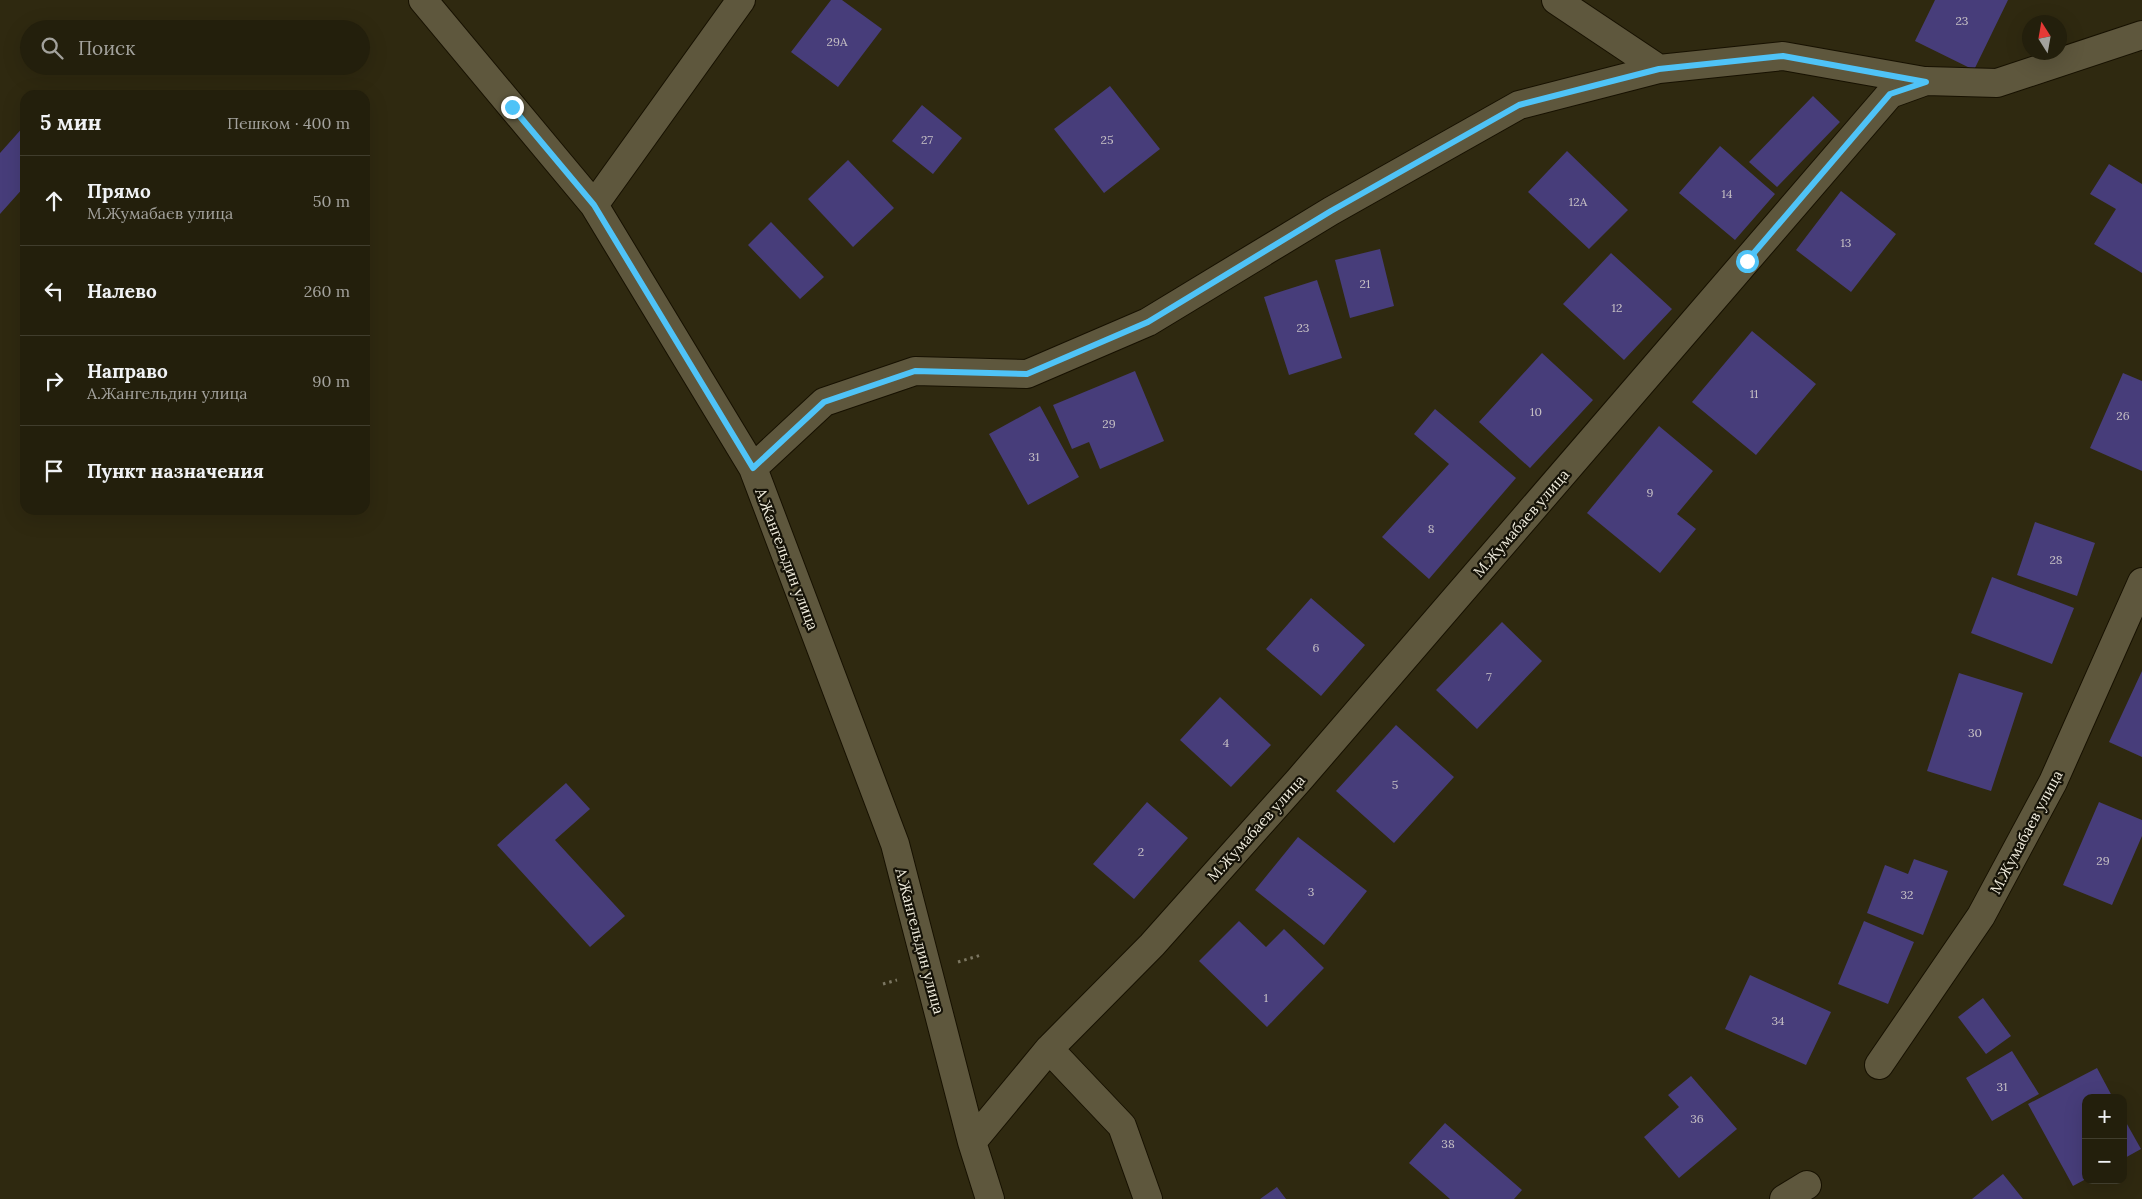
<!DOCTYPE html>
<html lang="ru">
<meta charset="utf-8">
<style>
:root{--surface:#231f0c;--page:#2b2715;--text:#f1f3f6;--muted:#a3a29d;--line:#403d2d}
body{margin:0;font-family:Lora,serif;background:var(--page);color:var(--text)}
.controls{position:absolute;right:15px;bottom:15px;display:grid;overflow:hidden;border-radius:10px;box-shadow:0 5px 20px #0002}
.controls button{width:45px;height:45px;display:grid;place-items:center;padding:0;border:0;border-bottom:1px solid var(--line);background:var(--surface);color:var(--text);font:25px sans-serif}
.compass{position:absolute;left:2022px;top:15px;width:45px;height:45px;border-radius:50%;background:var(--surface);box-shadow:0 5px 20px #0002;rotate:349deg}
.stop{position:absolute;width:15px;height:15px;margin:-11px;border:4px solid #4fc3f7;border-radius:50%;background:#fff}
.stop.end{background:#4fc3f7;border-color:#fff;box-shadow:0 1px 5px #0008}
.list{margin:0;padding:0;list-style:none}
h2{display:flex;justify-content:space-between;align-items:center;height:65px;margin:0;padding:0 20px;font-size:21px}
h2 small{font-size:16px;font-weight:400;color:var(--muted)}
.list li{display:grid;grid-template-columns:32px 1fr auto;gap:15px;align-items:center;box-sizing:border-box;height:90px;padding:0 20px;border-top:1px solid var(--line)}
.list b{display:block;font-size:19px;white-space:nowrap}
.list p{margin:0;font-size:16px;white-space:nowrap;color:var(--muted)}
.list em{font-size:16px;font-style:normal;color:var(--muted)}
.icon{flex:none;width:28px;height:28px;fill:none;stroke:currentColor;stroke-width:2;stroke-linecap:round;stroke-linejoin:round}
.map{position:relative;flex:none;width:2142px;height:1199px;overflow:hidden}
.search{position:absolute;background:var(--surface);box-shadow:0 5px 20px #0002;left:20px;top:20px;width:350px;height:55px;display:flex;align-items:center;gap:12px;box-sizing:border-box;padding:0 18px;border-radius:28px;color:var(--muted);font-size:19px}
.panel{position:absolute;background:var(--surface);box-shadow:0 5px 20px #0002;left:20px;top:90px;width:350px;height:425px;border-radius:15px}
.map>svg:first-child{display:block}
</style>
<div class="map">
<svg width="2142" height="1199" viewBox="0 0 2142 1199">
<rect width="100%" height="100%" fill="#2f2910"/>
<path fill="#473d7a" d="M831,0H842L882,29L838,87L791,52Z
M1935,0H2008L1974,70L1915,41Z
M1110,86L1160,149L1104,193L1054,129Z
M1813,96L1840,122L1777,187L1749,162Z
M922,105L962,138L933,174L892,141Z
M25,125V186L0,214V153Z
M1720,146L1775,194L1735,240L1679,193Z
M1567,151L1628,210L1589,249L1528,192Z
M848,160L894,208L853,247L808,199Z
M2109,164L2142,184V273L2094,244L2116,209L2090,194Z
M1841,191L1896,234L1851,292L1796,250Z
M771,222L824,277L800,299L748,245Z
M1380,249L1394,306L1350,318L1335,260Z
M1611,253L1672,309L1624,360L1563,304Z
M1317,280L1342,358L1289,375L1264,297Z
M1752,331L1816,384L1756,455L1692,402Z
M1542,353L1593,400L1530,468L1479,422Z
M1135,371L1164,441L1100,469L1089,442L1072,449L1053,405Z
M2123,373L2142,381V471L2090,448Z
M1040,406L1079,477L1028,505L989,434Z
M1435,409L1516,478L1429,579L1382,537L1449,464L1414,434Z
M1659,426L1713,471L1677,514L1696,529L1660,573L1587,513Z
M2035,522L2095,543L2077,596L2017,575Z
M1992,577L2074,608L2052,664L1971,633Z
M1311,598L1365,645L1321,696L1266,649Z
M1502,622L1542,661L1477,729L1436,690Z
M2142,671V757L2109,742Z
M1959,673L2023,693L1991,791L1927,771Z
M1220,697L1271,745L1231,787L1180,740Z
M1396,725L1454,777L1394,843L1336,791Z
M566,783L590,809L555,840L625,916L590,947L497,845Z
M1147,802L1188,838L1134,899L1093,864Z
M2099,802L2142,820V836L2112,905L2063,885Z
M1298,837L1367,891L1324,945L1255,890Z
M1914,859L1948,871L1923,935L1867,913L1885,865L1908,874Z
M1239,921L1266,947L1284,929L1324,968L1267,1027L1199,961Z
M1864,921L1914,942L1888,1004L1838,984Z
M1750,975L1831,1012L1806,1065L1725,1029Z
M1983,998L2011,1036L1986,1054L1958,1017Z
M2012,1051L2039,1094L1992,1121L1966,1078Z
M2097,1068L2113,1098H2086V1179L2073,1186L2028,1104Z
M1691,1076L1737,1129L1679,1178L1644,1137L1679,1107L1668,1095Z
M2123,1117L2141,1149L2123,1159Z
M1445,1123L1522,1190L1514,1199H1450L1409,1163Z
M2003,1174L2023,1199H1972Z
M1277,1187L1286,1199H1260Z"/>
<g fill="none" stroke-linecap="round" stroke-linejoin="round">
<defs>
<path id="minor" d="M423,0L594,205L753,468L895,844L972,1142L990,1199
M1556,0L1659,69
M594,205L741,0
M753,468L824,402L915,371L1027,374L1148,322L1331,211L1519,105L1659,69L1783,56L1924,81
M1049,1049L1122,1126L1148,1199
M1879,1065L1981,916L2053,782L2142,582
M972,1142L1049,1049L1152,945L1299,780L1890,94L1926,81L1997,83L2142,35
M1784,1199L1807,1185"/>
</defs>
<use href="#minor" stroke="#171100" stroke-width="30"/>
<path stroke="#7c7762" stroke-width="3" stroke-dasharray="2.5 4" stroke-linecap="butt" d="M958,962L981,955
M883,984L897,980"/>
<use href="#minor" stroke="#5e573d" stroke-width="28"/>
</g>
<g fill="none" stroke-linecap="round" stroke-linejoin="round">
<path stroke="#4fc3f7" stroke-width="6" d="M512,107L594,205L753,468L824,402L915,371L1027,374L1148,322L1331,211L1519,105L1659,69L1783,56L1926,82L1890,94L1747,261"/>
</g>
<g text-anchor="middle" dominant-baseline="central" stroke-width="4.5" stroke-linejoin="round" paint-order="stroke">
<g font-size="12" fill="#c6c0c4">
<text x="1962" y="20">23</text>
<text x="837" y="41">29А</text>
<text x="927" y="139">27</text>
<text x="1107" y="139">25</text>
<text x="1727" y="193">14</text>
<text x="1578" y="201">12А</text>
<text x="1846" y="242">13</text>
<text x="1365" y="283">21</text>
<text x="1617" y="307">12</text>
<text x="1303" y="327">23</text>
<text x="1754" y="393">11</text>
<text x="1536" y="411">10</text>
<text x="2123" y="415">26</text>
<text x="1109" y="423">29</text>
<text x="1034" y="456">31</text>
<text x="1650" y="492">9</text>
<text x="1431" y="528">8</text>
<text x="2056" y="559">28</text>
<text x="1316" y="647">6</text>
<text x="1489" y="676">7</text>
<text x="1975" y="732">30</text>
<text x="1226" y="742">4</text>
<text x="1395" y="784">5</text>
<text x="1141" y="851">2</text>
<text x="2103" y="860">29</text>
<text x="1311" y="891">3</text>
<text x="1907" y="894">32</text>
<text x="1266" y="997">1</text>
<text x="1778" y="1020">34</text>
<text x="2002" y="1086">31</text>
<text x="1697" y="1118">36</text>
<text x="1448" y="1143">38</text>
</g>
<g font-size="15" fill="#f0ecdd" stroke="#151207">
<text transform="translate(1521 523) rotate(-49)">М.Жумабаев улица</text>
<text transform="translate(787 559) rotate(69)">А.Жангельдин улица</text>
<text transform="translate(1256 828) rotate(-48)">М.Жумабаев улица</text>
<text transform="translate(2026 832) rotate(-62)">М.Жумабаев улица</text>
<text transform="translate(920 941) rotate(75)">А.Жангельдин улица</text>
</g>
</g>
</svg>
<div class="controls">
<button>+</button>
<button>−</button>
</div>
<svg class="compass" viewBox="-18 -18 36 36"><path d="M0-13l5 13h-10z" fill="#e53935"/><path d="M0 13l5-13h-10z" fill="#a3a29d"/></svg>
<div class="stop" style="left:1747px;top:261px"></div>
<div class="stop end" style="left:512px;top:107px"></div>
<div class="search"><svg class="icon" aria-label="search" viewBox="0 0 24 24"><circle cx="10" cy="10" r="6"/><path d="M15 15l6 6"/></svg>Поиск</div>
<section class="panel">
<h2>5 мин<small>Пешком · 400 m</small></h2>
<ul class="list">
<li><svg class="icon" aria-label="ahead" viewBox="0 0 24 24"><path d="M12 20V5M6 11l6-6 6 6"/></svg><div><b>Прямо</b><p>М.Жумабаев улица</p></div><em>50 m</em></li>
<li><svg class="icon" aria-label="left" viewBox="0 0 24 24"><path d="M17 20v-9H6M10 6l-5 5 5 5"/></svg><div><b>Налево</b></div><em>260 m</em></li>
<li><svg class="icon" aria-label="right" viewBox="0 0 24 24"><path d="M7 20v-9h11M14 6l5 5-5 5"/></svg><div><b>Направо</b><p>А.Жангельдин улица</p></div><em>90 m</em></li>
<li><svg class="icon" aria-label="arrive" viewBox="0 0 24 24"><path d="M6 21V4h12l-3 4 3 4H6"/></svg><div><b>Пункт назначения</b></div></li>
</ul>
</section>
</div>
